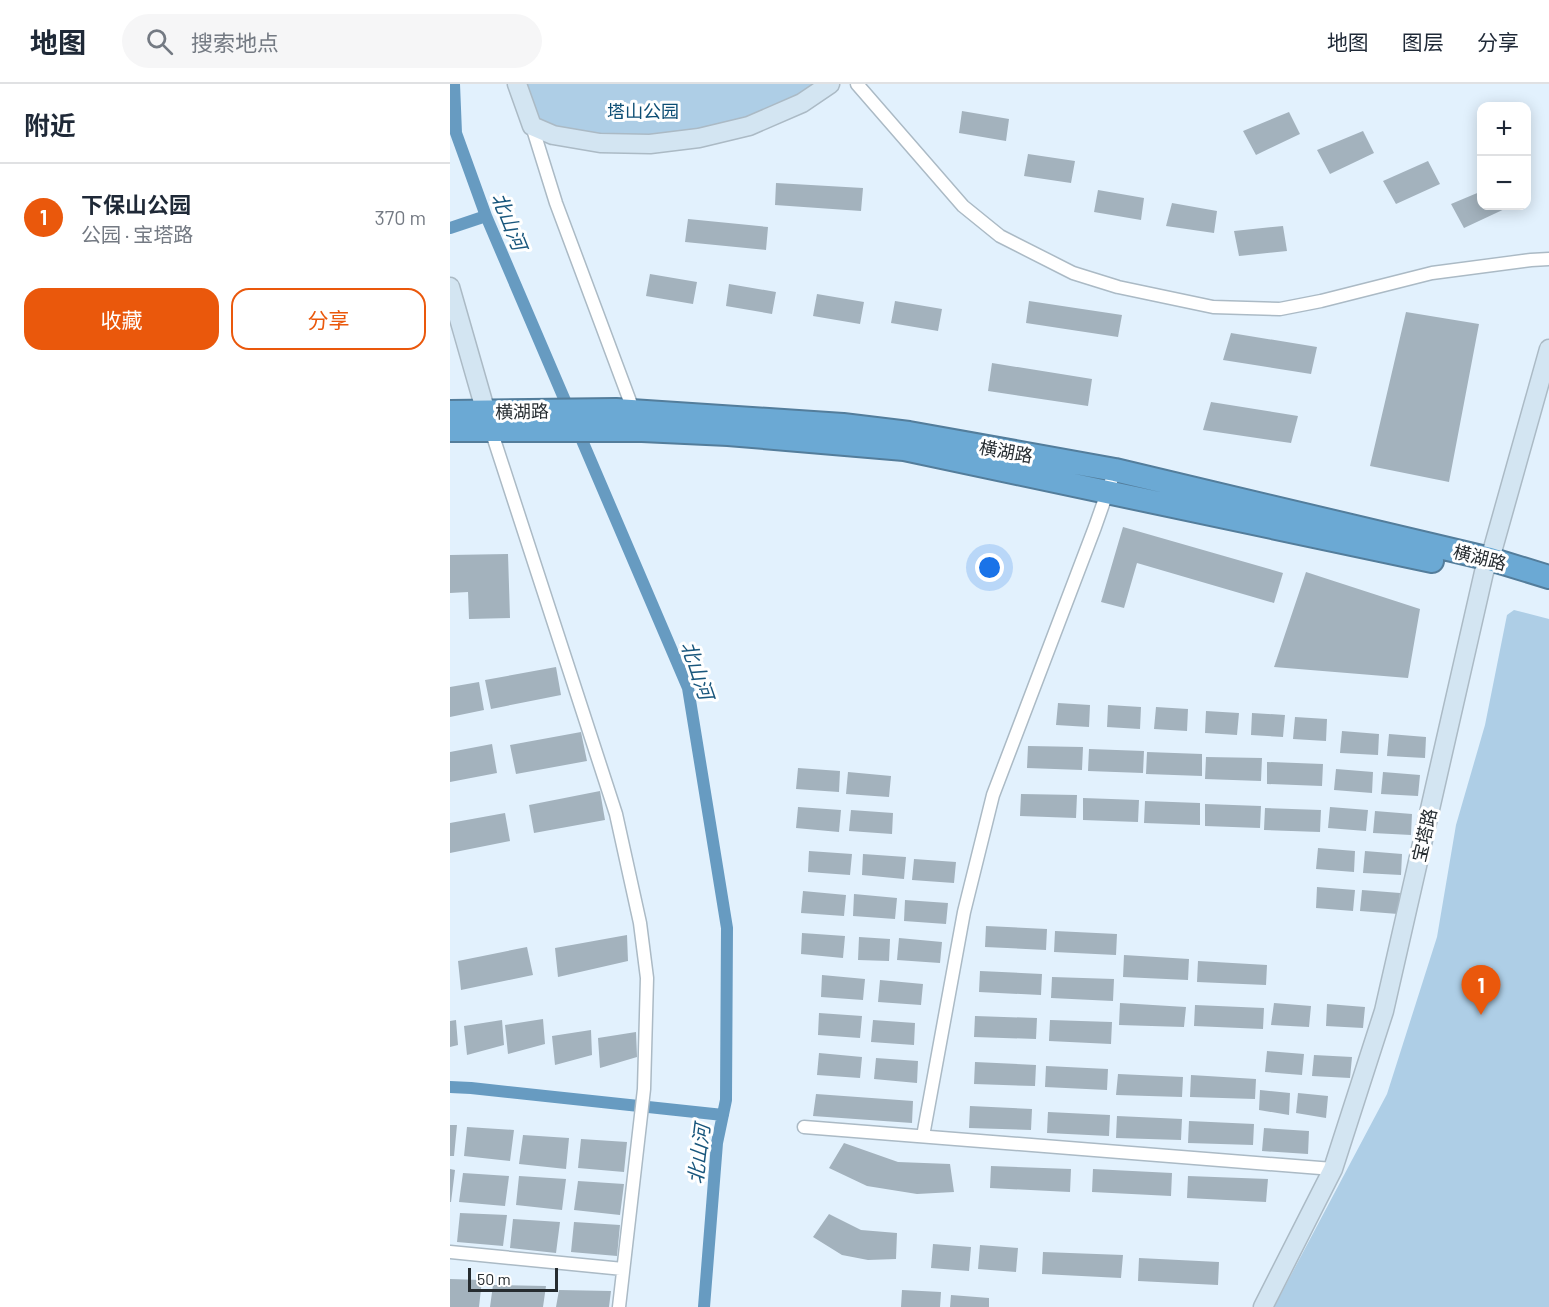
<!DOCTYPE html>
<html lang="zh">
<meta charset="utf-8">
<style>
:root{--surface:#fff;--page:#f6f6f7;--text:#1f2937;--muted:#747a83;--line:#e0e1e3;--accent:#ea580c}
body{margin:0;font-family:Barlow,"Noto Sans SC",sans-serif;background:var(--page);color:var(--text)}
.controls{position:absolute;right:18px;top:18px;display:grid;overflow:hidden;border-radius:12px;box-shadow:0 3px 15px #0003}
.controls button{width:54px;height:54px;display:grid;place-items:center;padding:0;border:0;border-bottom:2px solid var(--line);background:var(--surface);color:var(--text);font:30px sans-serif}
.scale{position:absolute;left:18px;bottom:15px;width:90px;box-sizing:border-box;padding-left:6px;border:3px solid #262c30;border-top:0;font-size:16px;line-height:21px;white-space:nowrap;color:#262c30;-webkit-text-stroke:4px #fff;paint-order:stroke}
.you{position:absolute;left:540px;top:484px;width:21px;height:21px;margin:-15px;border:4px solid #fff;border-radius:50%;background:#1a73e8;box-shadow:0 0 0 9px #1a73e833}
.badge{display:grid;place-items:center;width:39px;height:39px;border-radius:50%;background:var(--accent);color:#fff;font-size:20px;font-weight:700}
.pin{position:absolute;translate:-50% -50px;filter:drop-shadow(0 2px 3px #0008)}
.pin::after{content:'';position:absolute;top:32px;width:21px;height:18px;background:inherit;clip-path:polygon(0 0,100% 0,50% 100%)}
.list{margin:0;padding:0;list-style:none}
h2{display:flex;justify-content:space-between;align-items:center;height:78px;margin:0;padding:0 24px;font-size:26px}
h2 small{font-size:20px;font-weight:400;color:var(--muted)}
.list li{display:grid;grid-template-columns:39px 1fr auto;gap:18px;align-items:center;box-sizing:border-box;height:108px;padding:0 24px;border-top:2px solid var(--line)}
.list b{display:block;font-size:22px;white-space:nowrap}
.list p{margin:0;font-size:20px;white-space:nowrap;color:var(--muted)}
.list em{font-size:20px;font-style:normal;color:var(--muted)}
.actions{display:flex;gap:12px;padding:18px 24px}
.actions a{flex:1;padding:14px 0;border:2px solid var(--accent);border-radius:18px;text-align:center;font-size:21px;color:var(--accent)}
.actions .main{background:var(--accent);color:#fff}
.icon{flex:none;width:33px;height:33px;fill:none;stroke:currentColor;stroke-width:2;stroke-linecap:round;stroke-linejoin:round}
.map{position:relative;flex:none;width:1099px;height:1223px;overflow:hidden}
header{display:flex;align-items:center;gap:36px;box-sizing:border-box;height:84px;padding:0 30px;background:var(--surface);border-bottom:2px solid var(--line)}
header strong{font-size:28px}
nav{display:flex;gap:33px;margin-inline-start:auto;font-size:21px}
.search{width:420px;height:54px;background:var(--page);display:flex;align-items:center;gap:15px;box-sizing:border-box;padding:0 21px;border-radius:33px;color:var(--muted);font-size:22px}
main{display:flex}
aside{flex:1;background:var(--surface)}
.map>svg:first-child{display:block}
</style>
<header>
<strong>地图</strong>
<div class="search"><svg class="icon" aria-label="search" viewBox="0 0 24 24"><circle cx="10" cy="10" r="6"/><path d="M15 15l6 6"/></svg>搜索地点</div>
<nav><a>地图</a><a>图层</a><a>分享</a></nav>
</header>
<main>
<aside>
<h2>附近<small></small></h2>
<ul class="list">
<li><span class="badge">1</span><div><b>下保山公园</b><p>公园 · 宝塔路</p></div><em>370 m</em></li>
</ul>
<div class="actions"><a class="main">收藏</a><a>分享</a></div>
</aside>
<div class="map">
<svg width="1099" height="1223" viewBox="0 0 1099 1223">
<rect width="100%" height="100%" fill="#e2f1fd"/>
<path fill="#aecee6" d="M76,0H367L356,8L300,34L247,47L196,55L122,48L88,36Z
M1064,526L1099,535V1223H824L937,1010L987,853L1006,741L1035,641L1057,531Z"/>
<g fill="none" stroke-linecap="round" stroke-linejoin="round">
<path stroke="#679bc1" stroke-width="12" d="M4,0L6,49L36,132L238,604L277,844L276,1016L267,1059L254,1223
M0,144L36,132
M0,1003L21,1004L273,1031"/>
</g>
<path fill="#a3b2bd" d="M512,27L559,35L556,57L509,49Z
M839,28L850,50L806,71L793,47Z
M913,47L924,69L880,90L867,66Z
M578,70L625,77L621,99L574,92Z
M978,77L990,100L946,120L933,97Z
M326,99L413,104L411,127L325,121Z
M648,106L694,114L691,136L644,128Z
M1032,107V122H1061L1014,144L1001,120Z
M722,119L767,127L764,149L716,142Z
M238,135L318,143L316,166L235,158Z
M833,142L837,167L789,172L784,147Z
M200,190L247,198L243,220L196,212Z
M279,200L326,208L322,230L276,222Z
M367,210L414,218L410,240L363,232Z
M445,217L492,225L488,247L441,239Z
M579,217L672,231L668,253L576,239Z
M956,228L1029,240L999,398L920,382Z
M781,249L867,263L861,290L773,276Z
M542,279L642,295L638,322L538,307Z
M761,318L848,332L841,359L753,346Z
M673,443L833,489L824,519L687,479L674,524L651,518Z
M58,470L60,534L19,535L18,508L0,509V471Z
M856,488L970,525L958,594L824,583Z
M106,583L111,611L41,625L35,596Z
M29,598L34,626L0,633V603Z
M608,619L640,621L639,643L606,641Z
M658,621L691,623L690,645L657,643Z
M706,623L738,625L737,647L704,645Z
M756,627L789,629L787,651L755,649Z
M802,629L835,631L833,653L801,651Z
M845,633L877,635L876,657L843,655Z
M892,647L929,650L928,671L890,669Z
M131,648L137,677L66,690L60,661Z
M939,650L976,653L975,674L937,672Z
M42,660L47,689L0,698V668Z
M578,662L633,663L632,686L577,684Z
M639,665L694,667L693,689L638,687Z
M697,668L752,670V692L696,690Z
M756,673L812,674L811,697L755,695Z
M817,678L873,680L872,702L817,700Z
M348,684L390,687L389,708L346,705Z
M886,685L923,688L922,709L884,706Z
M398,688L441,692L439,713L396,710Z
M933,688L970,691L968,712L931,710Z
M150,707L155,736L84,749L79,721Z
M571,710L627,711L626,734L570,732Z
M633,714L689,716L688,738L633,736Z
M695,717L750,719V741L694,739Z
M755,720L811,722L810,744L755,742Z
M348,723L391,726L389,748L346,744Z
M880,723L918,726L916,747L878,744Z
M815,724L871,726L870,748L814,746Z
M401,726L443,729L442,750L399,747Z
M925,727L962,730L961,751L923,749Z
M55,729L60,757L0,769V739Z
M868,764L905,767L904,788L866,785Z
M359,767L402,770L400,791L358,788Z
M915,767L952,770L951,791L913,789Z
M413,770L456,773L454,795L412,791Z
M464,775L506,778L504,799L462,796Z
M867,803L905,806L903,827L866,824Z
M912,806L950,809L948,830L910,827Z
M353,807L396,811L394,832L351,829Z
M404,810L447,814L445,835L403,832Z
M455,816L498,819L496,840L454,837Z
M536,842L597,845L596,866L535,863Z
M605,847L667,850L666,871L604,868Z
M352,849L395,852L393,874L351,870Z
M177,851L178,877L108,893L105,864Z
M409,853L440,855L439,877L408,876Z
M449,854L492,858L490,879L447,876Z
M77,863L83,891L11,906L8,877Z
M674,871L739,875L738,896L673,893Z
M748,877L817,881L816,901L747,898Z
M530,887L592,890L591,911L529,908Z
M372,891L415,895L413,916L371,913Z
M602,893L664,895L663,917L601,914Z
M430,896L473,900L471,921L428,918Z
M670,919L736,923L734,943L669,941Z
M824,919L861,922L859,943L821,941Z
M877,920L915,923L913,944L876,942Z
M745,921L814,924L813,945L744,942Z
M369,929L412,932L410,954L368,951Z
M525,932L587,934L586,955L524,953Z
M93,935L95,960L58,970L55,941Z
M6,936L8,961L0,963V937Z
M52,936L54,961L17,971L14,942Z
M423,936L465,939L464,961L421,958Z
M600,936L662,938L661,960L599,957Z
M141,946L142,971L105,981L102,952Z
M186,948L187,973L150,984L148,954Z
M817,967L854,970L852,991L815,988Z
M369,969L412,973L410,994L367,991Z
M864,971L902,973L900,994L862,992Z
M426,974L468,977L467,999L424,995Z
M525,978L586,981L585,1002L524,1000Z
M596,982L658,985L657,1006L595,1003Z
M668,990L733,993L732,1013L666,1011Z
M741,991L806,995L805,1015L740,1013Z
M810,1006L840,1009L839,1031L809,1026Z
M848,1009L878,1012L876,1034L846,1029Z
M366,1010L463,1017L462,1039L363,1032Z
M520,1022L582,1025L581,1046L519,1044Z
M598,1028L660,1031L659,1052L597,1049Z
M667,1032L732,1035L731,1056L666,1054Z
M739,1037L804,1040L803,1061L738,1059Z
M0,1041H7L4,1072H0Z
M17,1043L64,1046L60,1077L14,1072Z
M814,1044L859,1047L858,1070L812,1067Z
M73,1051L119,1054L116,1085L69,1080Z
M131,1055L177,1058L174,1088L128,1084Z
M394,1059L448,1078L500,1080L504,1108L467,1110L417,1102L379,1084Z
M541,1082L621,1085L620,1108L540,1104Z
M0,1085L5,1086L1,1118H0Z
M643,1085L722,1089L721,1112L642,1108Z
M13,1089L59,1092L55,1122L9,1118Z
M69,1092L116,1095L112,1126L66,1121Z
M738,1092L818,1095L816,1118L737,1114Z
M128,1097L174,1100L170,1131L124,1126Z
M10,1129L57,1131L53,1162L7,1158Z
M379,1130L411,1146L447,1149L446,1175L418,1176L392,1171L363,1153Z
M63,1135L110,1138L106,1169L60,1164Z
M124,1138L170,1141L167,1172L121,1168Z
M483,1160L521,1163L519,1187L481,1184Z
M530,1161L568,1164L566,1188L528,1185Z
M593,1168L673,1171L671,1194L592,1190Z
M689,1174L769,1178L768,1201L688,1197Z
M0,1195L32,1196L29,1223H0Z
M43,1201L96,1202L93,1223H40Z
M109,1206L161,1207L159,1223H106Z
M452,1206L491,1208L490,1223H451Z
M501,1211L539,1214V1223H500Z"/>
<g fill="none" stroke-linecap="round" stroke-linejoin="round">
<defs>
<path id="street" d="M407,0L513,122L550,152L623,189L668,203L763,223L830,225L871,217L982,189L1081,176L1099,175
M82,42L106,119L184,328
M41,346L166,730L190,839L197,894L194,1005L169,1223
M354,1043L883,1085
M473,1052L514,828L543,711L645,443L665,386
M0,1168L173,1185"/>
<path id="secondary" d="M67,0L82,42L103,51L150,59L200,60L249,54L299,42L352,19L380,0
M0,203L39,339
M813,1223L883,1085L934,927L1034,488L1040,475L1099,265"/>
<path id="highway" d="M0,328L166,326L393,341L459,349L665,386L1040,475L1099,493
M0,346H192L278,350L454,365L982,477"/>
</defs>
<use href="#street" stroke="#abbac5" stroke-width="15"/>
<use href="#secondary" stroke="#abbac5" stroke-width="21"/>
<use href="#highway" stroke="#537d9b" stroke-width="26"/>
<use href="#street" stroke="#fff" stroke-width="12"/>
<use href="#secondary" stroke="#d3e5f2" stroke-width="18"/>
<use href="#highway" stroke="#6ba9d4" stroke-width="22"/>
</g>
<g text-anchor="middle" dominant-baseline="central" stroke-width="6" stroke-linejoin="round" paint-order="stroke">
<g font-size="18" fill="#0d4e74" stroke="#fff">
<text x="193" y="27">塔山公园</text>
</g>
<g font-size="18" fill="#262c30" stroke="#fff">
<text transform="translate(72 327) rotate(-1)">横湖路</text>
<text transform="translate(556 367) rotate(10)">横湖路</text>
<text transform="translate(1030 473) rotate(14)">横湖路</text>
<text transform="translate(974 751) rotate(-77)">宝塔路</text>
</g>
<g font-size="20" font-style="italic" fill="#18567c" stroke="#fff">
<text transform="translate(60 137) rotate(68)">北山河</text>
<text transform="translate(248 586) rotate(71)">北山河</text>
<text transform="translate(248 1070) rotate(-83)">北山河</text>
</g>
</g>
</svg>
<div class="controls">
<button>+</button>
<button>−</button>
</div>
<div class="scale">50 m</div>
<div class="you"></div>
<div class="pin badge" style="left:1031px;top:931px">1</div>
</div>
</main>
